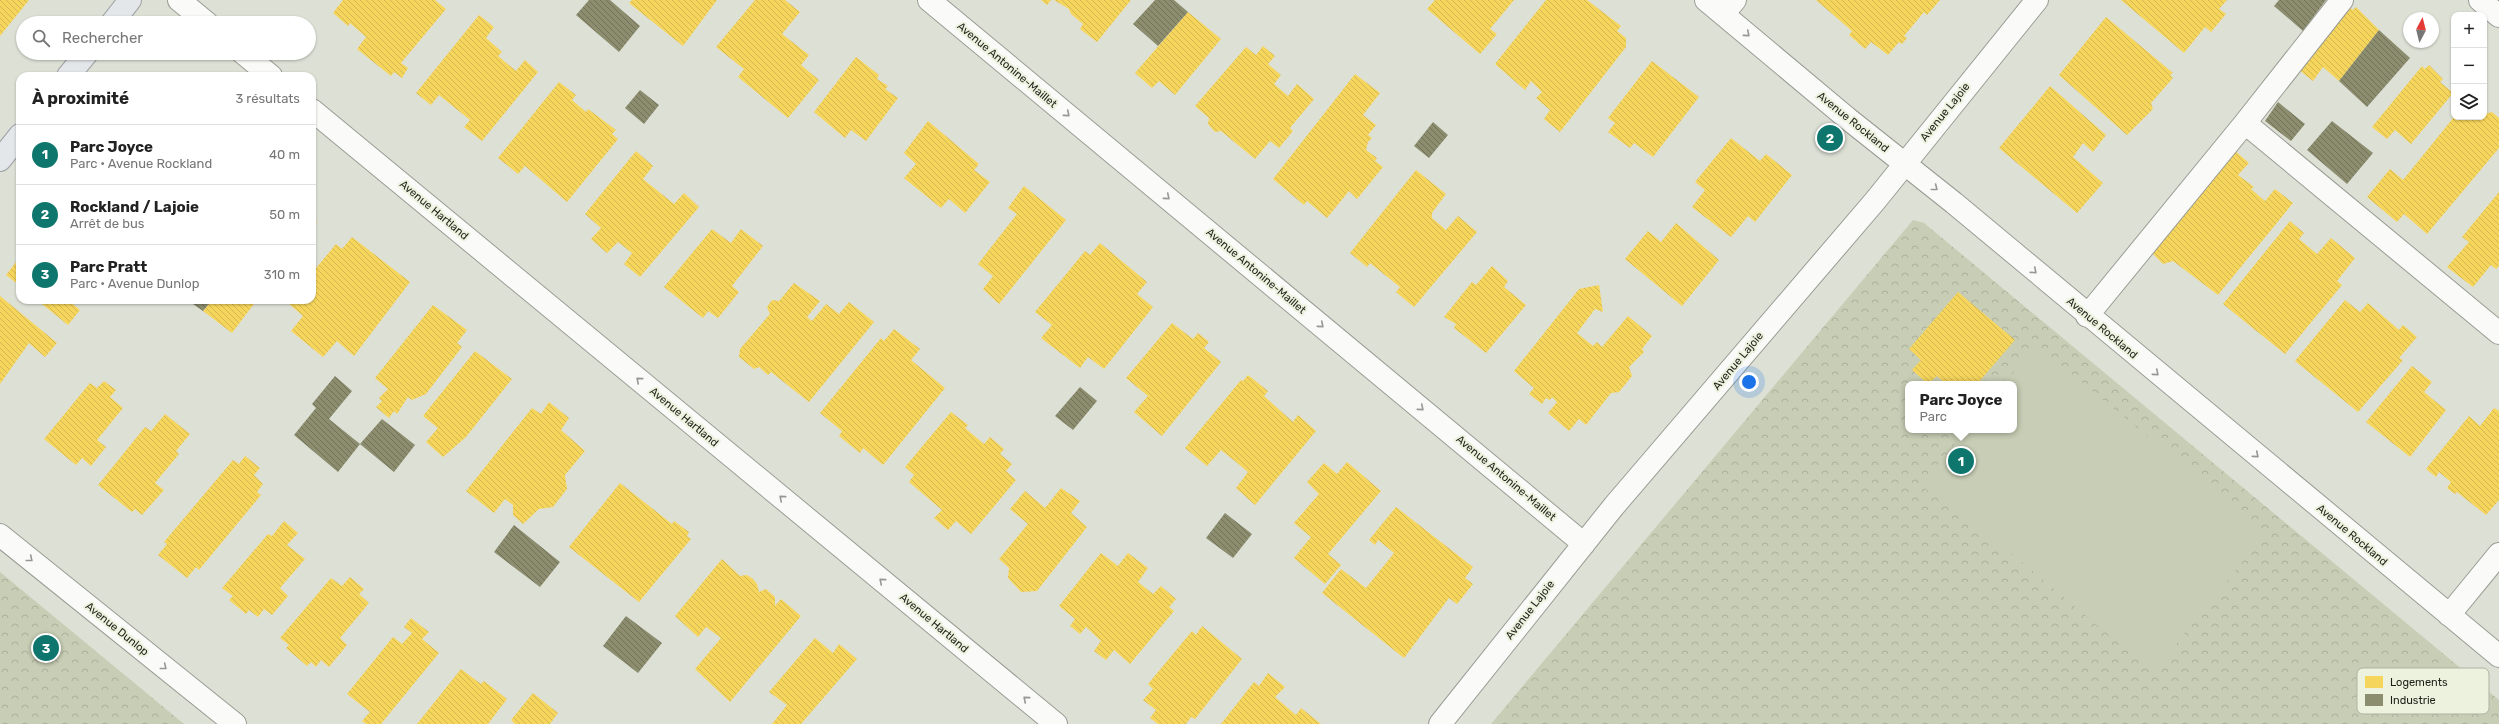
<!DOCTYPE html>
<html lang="fr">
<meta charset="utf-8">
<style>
:root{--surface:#fff;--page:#f6f6f6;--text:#222;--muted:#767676;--line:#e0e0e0;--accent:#0f766e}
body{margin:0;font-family:Rubik,sans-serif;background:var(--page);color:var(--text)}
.controls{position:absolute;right:12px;top:12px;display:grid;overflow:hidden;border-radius:8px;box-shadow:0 1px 3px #0004}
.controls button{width:36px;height:36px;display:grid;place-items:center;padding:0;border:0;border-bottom:1px solid var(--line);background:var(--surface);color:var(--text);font:20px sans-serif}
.compass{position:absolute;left:2403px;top:12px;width:36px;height:36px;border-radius:50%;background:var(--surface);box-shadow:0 1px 3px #0004;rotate:7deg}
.you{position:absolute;left:1749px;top:382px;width:14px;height:14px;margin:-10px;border:3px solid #fff;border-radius:50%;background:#1a73e8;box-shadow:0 0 0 6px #1a73e833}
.badge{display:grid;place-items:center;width:26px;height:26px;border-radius:50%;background:var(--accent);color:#fff;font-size:13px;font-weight:700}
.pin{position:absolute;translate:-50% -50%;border:2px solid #fff;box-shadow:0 1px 4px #0006}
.popup{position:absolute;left:1905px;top:381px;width:112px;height:52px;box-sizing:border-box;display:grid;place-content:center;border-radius:8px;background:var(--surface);filter:drop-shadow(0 1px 3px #0005);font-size:13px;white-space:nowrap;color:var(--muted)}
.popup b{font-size:15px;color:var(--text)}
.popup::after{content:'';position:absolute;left:50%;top:100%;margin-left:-8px;border:8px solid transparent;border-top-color:var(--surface)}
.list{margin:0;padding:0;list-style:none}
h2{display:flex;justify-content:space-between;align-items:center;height:52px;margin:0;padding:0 16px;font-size:17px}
h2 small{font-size:13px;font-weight:400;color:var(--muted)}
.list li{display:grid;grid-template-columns:26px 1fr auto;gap:12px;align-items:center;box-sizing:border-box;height:60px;padding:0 16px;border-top:1px solid var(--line)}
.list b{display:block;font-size:15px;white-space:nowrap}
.list p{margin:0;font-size:13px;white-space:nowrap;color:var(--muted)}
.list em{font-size:13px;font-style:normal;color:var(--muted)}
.icon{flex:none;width:22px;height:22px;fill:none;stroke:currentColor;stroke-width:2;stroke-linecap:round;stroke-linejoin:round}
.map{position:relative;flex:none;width:2499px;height:724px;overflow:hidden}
.search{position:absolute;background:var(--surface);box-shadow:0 1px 3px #0004;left:16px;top:16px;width:300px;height:44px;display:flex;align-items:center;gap:10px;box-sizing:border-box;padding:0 14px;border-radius:22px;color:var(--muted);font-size:15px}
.panel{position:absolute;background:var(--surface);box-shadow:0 1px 3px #0004;left:16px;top:72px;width:300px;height:232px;border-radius:12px}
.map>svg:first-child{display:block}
</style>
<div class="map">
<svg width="2499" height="724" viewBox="0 0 2499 724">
<defs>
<pattern id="park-crowns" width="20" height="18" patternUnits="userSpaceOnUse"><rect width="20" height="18" fill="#c8ceb5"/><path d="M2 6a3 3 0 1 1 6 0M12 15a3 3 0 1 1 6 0" fill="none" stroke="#abb09b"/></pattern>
<pattern id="homes-back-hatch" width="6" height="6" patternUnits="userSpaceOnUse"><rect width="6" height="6" fill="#f6d55c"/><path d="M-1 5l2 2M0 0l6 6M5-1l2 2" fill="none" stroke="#d2b64f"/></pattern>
<pattern id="industry-back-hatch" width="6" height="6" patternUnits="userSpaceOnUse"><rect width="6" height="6" fill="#8c8c6e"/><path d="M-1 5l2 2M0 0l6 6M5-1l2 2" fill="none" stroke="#727259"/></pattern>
</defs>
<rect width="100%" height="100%" fill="#dde0d5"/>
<path fill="url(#park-crowns)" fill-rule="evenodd" d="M1913,220L1924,223L2499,700V724H1491ZM1908,384H2014V430H1908Z
M0,572L184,724H0Z"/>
<path fill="#c8ceb5" d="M2036,345L2266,533L2153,672L2004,547L1992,543L1921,485L1966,430H2014V384H2004Z"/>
<path fill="url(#homes-back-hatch)" d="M0,0H29L0,36Z
M343,0H435L446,9L401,63L408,68L402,78L394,72L391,76L357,49L366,37L350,23L348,26L333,13Z
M632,0H717L683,46L629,3Z
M755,0H785L800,12L782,34L809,55L801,65L819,80L788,118L738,77L744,69L716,47Z
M1041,0H1051L1047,5Z
M1054,0H1131L1097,42L1080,29L1083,24L1071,14L1069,9Z
M1435,0H1514L1490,29L1497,34L1480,54L1427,9Z
M1546,0H1587L1621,26L1617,31L1626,38V47L1560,132L1544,119L1550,110L1536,98L1542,92L1531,81L1525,90L1495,64Z
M1816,0H1940L1927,15L1924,12L1904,36L1907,38L1902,44L1899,42L1888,55L1871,42L1865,49L1849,35L1852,31Z
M2121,0H2227L2219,9L2226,14L2211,32L2205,27L2184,53Z
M2349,7L2353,10L2356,7L2379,30L2339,81L2323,67L2313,81L2298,69Z
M1188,12L1221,39L1175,95L1159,81L1152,88L1135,73Z
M479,15L494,27L486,38L502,52L498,56L516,71L525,60L538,72L482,141L464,127L470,120L439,95L431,105L416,93Z
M2106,17L2173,73L2170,75L2173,78L2151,103L2153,109L2127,135L2059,75Z
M1263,46L1275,56L1268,64L1281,75L1274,84L1288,96L1297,84L1314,99L1290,128L1293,131L1279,148L1270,141L1255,159L1221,131L1215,132L1208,124L1209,118L1195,106L1246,47L1256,55Z
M856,57L879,75L877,79L888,86L885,89L898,98L866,141L851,130L845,138L814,112Z
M1652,61L1699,97L1653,157L1634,143L1630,148L1608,132L1615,123L1608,118Z
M2429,65L2443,79L2440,82L2453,93L2411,144L2395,130L2387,139L2372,127L2422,66L2425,69Z
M1355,74L1380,93L1363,115L1376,125L1368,135L1372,138L1368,142L1366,150L1377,158L1375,161L1383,167L1357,199L1349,191L1327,218L1307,201L1304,205L1273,179Z
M559,82L576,95L572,100L586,112L588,109L616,130L612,134L618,139L567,202L525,166L518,174L498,158Z
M2050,86L2106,135L2093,152L2083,143L2073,157L2103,183L2077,213L1999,148Z
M2492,112L2499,118V148L2427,234L2404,214L2397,222L2367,197L2390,169L2403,180L2454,117H2484V114Z
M928,121L979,164L974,170L990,182L965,213L949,199L941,208L904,178L916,164L904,153Z
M1731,138L1760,161L1766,154L1792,175L1755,222L1748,216L1731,237L1692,207L1705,190L1695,182Z
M2234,150L2249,163L2238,175L2254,187L2251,189L2265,201L2275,189L2293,203L2218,295L2173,261L2163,264L2153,254L2155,244Z
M636,151L653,166L643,179L674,204L684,193L699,207L640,277L624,264L632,253L618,242L607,253L591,239L601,228L585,214Z
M1416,170L1446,194L1432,213V218L1446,230L1458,216L1477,232L1414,307L1396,292L1400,287L1370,263L1367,267L1350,253Z
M1024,186L1066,220L999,304L983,289L993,276L978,264L1017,214L1008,208Z
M2499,192V266L2496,269L2491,265L2473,287L2447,267L2469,242L2462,237Z
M312,218L317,222L312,229Z
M2290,221L2304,233L2299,239L2317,254L2331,238L2355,258L2337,281L2342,285L2285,354L2223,304Z
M1676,223L1719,260L1682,306L1625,259L1648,231L1661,242Z
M712,229L731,243L741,229L763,246L732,286L739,292L718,318L708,311L703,318L664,287Z
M352,237L410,282L354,356L337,341L323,357L291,331L303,316L288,303L290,300H312V273L336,244L342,249Z
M1100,243L1147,282L1137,294L1153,307L1104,369L1088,357L1080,368L1041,338L1052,325L1035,312L1085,251L1090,255Z
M20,257V286L6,275Z
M1492,266L1508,281L1504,287L1526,305L1486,353L1454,328L1456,324L1444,317L1472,282L1476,285Z
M794,283L820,301L807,317L812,321L826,304L839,314L849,302L874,322L809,402L771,372L768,375L759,367L754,369L739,357L740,349L770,314L767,307L772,300L779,301Z
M1599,285L1603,312L1595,309L1577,333L1593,346L1597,342L1602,347L1628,316L1652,336L1642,349L1644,352L1629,367L1632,376L1619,392L1611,393L1586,425L1579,419L1569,431L1548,413L1557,402L1552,397L1550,400L1546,398L1542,404L1529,394L1534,388L1514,371L1579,289Z
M1958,292L2015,340L1977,384H1946L1937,376L1928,384L1912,370L1921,360L1909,349Z
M0,296L57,343L45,357L29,343L0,384Z
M37,300H68L80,310L68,325Z
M212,300H257L232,333L203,311Z
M2345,300L2360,312L2368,303L2399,330L2403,325L2417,337L2399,358L2403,360L2358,412L2295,361Z
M433,305L467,330L457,343L462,347L426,394L412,400L408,397L397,414L394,411L389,418L376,407L382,401L379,398L388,389L375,378Z
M1172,323L1193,339L1198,333L1209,342L1204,348L1221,362L1162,436L1134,412L1148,396L1126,378Z
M894,329L920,349L911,360L945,388L883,465L863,448L860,453L839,436L842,431L820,413L881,338L884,341Z
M475,351L512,379L466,437L443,457L426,442L438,428L423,416Z
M2412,366L2432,382L2424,392L2446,410L2410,457L2366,422Z
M1248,375L1268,391L1264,396L1293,422L1298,415L1316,431L1255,505L1236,488L1248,472L1236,462L1221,450L1207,466L1185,448L1241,380L1243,381Z
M104,381L116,390L110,397L123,408L97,440L106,447L91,466L82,458L76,465L44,439L90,383L97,388Z
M549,402L569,418L561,430L585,451L565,475L567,489L553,507L539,509L523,524L513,515V505L505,499L494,513L466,491L532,408L541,414Z
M2494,408L2499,411V500L2486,515L2457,492L2455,494L2447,488L2451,482L2439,472L2436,477L2426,469L2469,416L2480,426Z
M951,412L968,425L965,428L984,444L990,437L1004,449L1000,454L1012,464L1006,471L1016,480L971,534L956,521L948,530L934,518L942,510L909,482L914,475L905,467Z
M165,414L190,434L176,451L179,454L155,483L164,490L142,515L135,509L132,512L98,485L145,427L151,431Z
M245,456L260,468L254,475L263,484L257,492L261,495L199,570L196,567L187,578L158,555L167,544L164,542L233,460L239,464Z
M1347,462L1381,491L1328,554L1341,565L1325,584L1294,558L1311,537L1294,523L1319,494L1307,482L1324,463L1337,474Z
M620,483L672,524L674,521L689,532L687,536L691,539L639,602L569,547Z
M1061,488L1080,501L1071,513L1087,527L1037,591L1021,592L1008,578L1009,568L999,559L1028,524L1010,509L1025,491L1045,508Z
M1396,507L1473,567L1465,578L1473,584L1457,604L1449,598L1404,658L1322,593L1341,569L1366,588L1394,553L1378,540L1375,545L1369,540Z
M284,521L298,533L287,545L305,559L280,588L288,596L272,615L264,609L258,617L249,610L246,614L229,600L233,596L222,588L268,534L272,536Z
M1101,553L1118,566L1128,553L1148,568L1138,582L1153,594L1161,586L1176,599L1169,607L1174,611L1130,664L1114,650L1106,660L1094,651L1101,641L1086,627L1080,634L1070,626L1075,619L1059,606Z
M722,559L740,576L747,575L753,579L757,584L759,592L766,589L775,597V606L781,599L801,616L730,702L695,669L721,638L706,627L698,637L675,616Z
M350,577L364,589L359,594L369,603L340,638L347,645L329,667L321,660L316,667L311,662L307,666L286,648L289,645L280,638L331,578L342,586Z
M411,618L429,632L422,639L439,653L381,724H366L362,721L370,712L347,694L393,637L402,644L412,633L404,627Z
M1202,626L1242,659L1195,719L1191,717L1186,724H1158L1150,718L1156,710L1143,700L1153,689L1148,684L1192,631L1196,635Z
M815,638L833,653L839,644L857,659L801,724H772L787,705L769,692Z
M461,669L481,684L484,681L507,699L488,724H417Z
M1268,673L1285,687L1275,697L1296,715L1301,708L1321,724H1221L1254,682L1259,686Z
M533,693L558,713L550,724H515L511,720Z"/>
<path fill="url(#industry-back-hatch)" d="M589,0H610L640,26L619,52L576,15Z
M1155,0H1174L1188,12L1158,46L1133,24Z
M2279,0H2326L2303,31L2274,6Z
M2379,30L2410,58L2367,107L2339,81Z
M640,90L659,105L644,124L625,108Z
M2278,102L2305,124L2291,141L2265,121Z
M2332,121L2373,153L2347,184L2307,150Z
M1433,122L1448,135L1429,158L1414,146Z
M187,300H212L203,311Z
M335,376L352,391L329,419L360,444L338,472L294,435L316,408L312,404Z
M1080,387L1097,401L1073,430L1055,416Z
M382,419L415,445L394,472L360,444Z
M1225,513L1252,534L1233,558L1206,538Z
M514,525L560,562L540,587L494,552Z
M626,616L662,643L638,673L603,646Z"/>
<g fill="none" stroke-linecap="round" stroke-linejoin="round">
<defs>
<path id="minor" d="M179,0L207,23
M929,0L1584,544
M1706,0L1847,118L1954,203L2499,656
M2480,0L2499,16
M1723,14L1735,0
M243,53L271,76
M312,110L1056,724
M2245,123L2499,333
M2087,316L2245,123L2342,0
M0,535L235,724
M2449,615L2499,554
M1440,724L1614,506L1875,201L2037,0"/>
<path id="major" d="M112,23L130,0
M68,76L87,53
M0,160L20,135"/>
</defs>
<use href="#minor" stroke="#9a9c94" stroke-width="24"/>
<use href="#major" stroke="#9ca2a6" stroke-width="24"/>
<use href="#minor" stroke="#fafaf9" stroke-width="22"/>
<use href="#major" stroke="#e3e7ea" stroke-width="22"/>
</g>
<defs><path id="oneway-chevron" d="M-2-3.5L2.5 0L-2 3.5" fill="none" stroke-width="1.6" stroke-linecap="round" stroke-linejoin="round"/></defs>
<g stroke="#979793">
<use href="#oneway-chevron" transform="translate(1747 34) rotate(40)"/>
<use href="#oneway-chevron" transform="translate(1067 114) rotate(40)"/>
<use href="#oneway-chevron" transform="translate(1935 188) rotate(38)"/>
<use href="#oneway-chevron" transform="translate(1167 197) rotate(40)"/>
<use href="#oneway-chevron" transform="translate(2034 271) rotate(40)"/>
<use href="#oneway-chevron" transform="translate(1321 325) rotate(40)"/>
<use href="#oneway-chevron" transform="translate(2156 373) rotate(40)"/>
<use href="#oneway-chevron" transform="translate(639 380) rotate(-140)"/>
<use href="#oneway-chevron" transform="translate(1421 408) rotate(40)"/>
<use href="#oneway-chevron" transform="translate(2256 455) rotate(40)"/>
<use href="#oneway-chevron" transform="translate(782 498) rotate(-140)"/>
<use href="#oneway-chevron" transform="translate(30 559) rotate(39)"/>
<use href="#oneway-chevron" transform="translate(882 581) rotate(-140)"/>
<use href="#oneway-chevron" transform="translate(164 667) rotate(39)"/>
<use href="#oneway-chevron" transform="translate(1026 699) rotate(-140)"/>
</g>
<g text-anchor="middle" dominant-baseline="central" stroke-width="4" stroke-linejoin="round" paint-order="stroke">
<g font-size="11" fill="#1d1f17" stroke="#ecf2de">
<text transform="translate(1007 65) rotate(40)">Avenue Antonine-Maillet</text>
<text transform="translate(1945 112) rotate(-51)">Avenue Lajoie</text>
<text transform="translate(1853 122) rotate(39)">Avenue Rockland</text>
<text transform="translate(434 210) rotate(40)">Avenue Hartland</text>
<text transform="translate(1256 271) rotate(40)">Avenue Antonine-Maillet</text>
<text transform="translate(2102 328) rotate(40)">Avenue Rockland</text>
<text transform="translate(1738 361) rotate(-50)">Avenue Lajoie</text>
<text transform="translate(684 417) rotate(40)">Avenue Hartland</text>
<text transform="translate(1506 478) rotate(40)">Avenue Antonine-Maillet</text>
<text transform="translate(2352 535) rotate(40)">Avenue Rockland</text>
<text transform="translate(1530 610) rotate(-52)">Avenue Lajoie</text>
<text transform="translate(934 623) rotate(40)">Avenue Hartland</text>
<text transform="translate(117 629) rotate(39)">Avenue Dunlop</text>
</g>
</g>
<rect x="2357" y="668" width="132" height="46" rx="6" fill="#ecf2de" stroke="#aeb3a2" stroke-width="1"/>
<rect x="2365" y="676" width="18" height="12" fill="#f6d55c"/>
<rect x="2365" y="694" width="18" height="12" fill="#8c8c6e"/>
<g font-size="11" fill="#1d1f17">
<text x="2390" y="686">Logements</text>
<text x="2390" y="704">Industrie</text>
</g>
</svg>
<div class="controls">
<button>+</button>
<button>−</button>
<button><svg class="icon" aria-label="layers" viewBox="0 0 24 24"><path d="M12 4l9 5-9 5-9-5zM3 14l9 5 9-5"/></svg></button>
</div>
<svg class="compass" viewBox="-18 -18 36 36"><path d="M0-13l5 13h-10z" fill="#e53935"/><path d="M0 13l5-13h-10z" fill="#767676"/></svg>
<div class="you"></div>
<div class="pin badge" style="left:1961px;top:461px">1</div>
<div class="popup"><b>Parc Joyce</b>Parc</div>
<div class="pin badge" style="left:1830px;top:138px">2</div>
<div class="pin badge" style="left:46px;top:648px">3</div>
<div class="search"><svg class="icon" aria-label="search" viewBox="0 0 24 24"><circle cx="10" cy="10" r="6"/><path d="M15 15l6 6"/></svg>Rechercher</div>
<section class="panel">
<h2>À proximité<small>3 résultats</small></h2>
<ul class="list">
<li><span class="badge">1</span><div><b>Parc Joyce</b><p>Parc · Avenue Rockland</p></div><em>40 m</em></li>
<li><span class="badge">2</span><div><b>Rockland / Lajoie</b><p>Arrêt de bus</p></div><em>50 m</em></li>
<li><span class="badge">3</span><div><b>Parc Pratt</b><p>Parc · Avenue Dunlop</p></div><em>310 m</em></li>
</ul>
</section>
</div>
